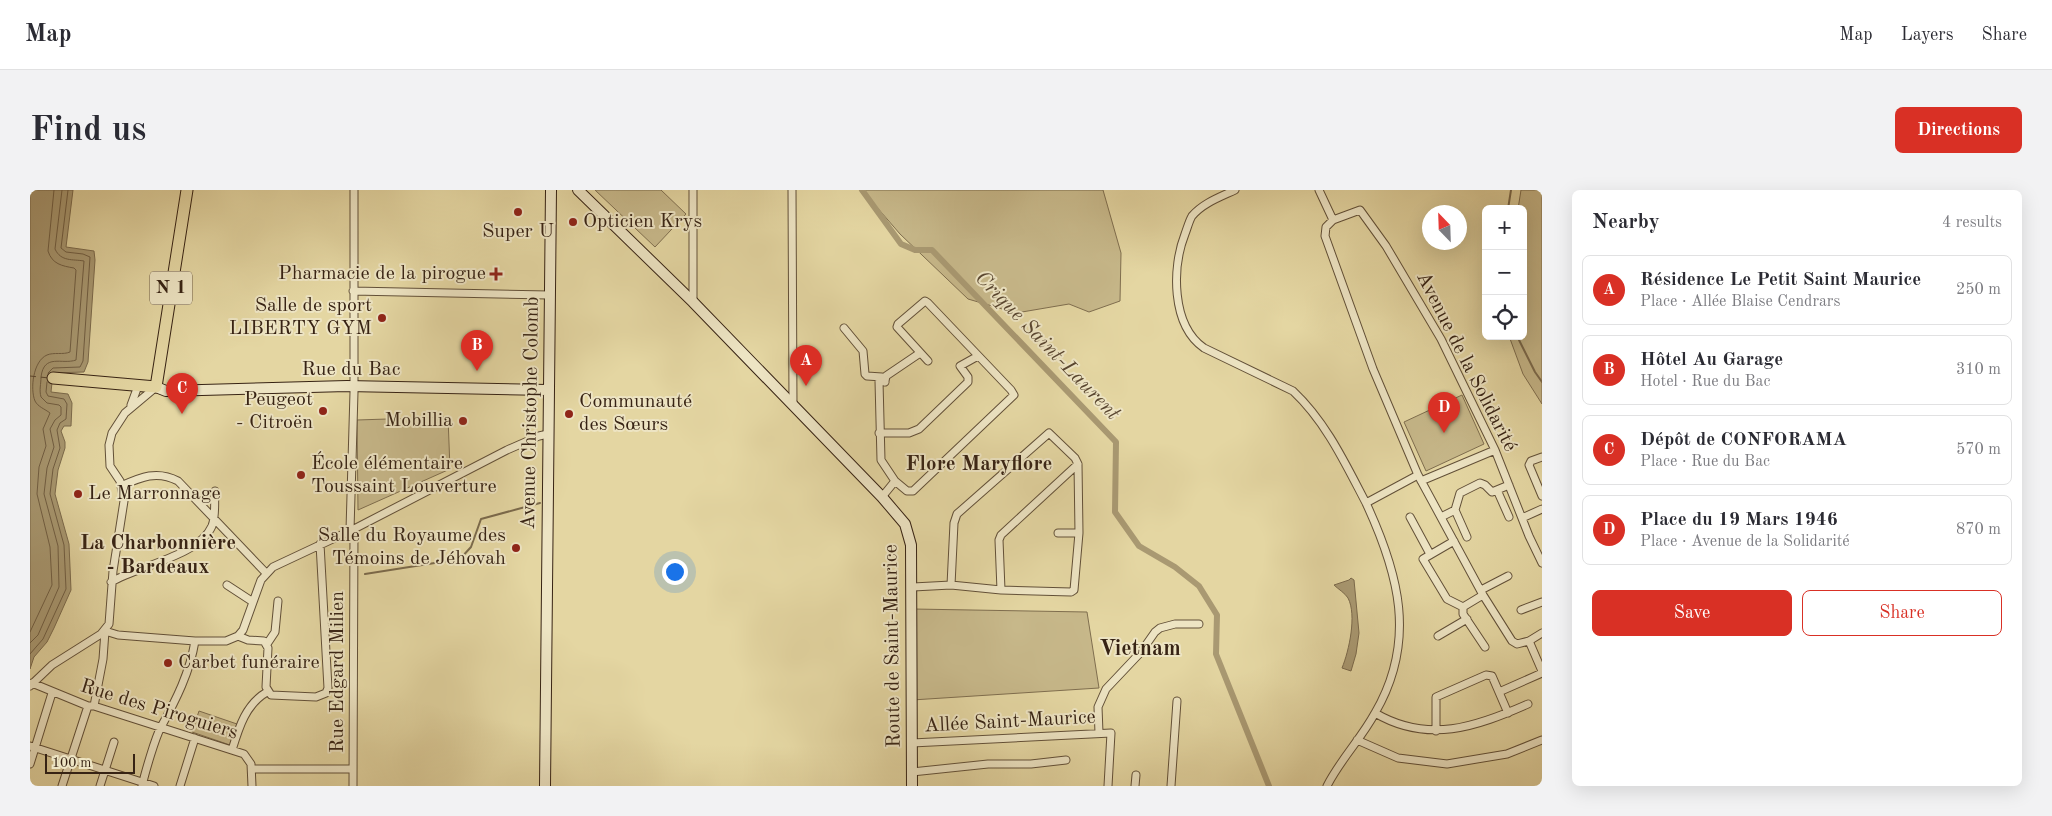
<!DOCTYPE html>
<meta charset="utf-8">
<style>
:root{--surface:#fff;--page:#f2f2f3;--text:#2b2b33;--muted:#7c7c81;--line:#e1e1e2;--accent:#d93025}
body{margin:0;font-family:"Old Standard TT",serif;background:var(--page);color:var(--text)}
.controls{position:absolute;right:15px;top:15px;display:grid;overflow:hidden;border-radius:8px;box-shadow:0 5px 20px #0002}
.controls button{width:45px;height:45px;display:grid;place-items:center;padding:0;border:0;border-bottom:1px solid var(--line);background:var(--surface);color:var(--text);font:25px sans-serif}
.compass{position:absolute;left:1392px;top:15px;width:45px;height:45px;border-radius:50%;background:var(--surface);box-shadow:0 5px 20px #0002;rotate:337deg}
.scale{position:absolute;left:15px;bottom:12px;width:90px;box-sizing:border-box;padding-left:5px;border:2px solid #372314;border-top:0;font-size:14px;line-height:18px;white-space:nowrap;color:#372314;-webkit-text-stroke:4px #ede4c3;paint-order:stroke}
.you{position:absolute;left:644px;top:381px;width:18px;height:18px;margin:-12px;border:4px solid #fff;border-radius:50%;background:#1a73e8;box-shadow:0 0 0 8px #1a73e833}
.badge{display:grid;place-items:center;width:32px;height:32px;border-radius:50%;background:var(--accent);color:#fff;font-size:16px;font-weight:700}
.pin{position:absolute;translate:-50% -41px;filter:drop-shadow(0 1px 2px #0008)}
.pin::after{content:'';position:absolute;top:26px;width:18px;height:15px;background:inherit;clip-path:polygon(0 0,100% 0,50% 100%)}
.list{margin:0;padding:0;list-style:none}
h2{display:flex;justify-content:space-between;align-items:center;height:65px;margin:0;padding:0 20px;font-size:21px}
h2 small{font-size:16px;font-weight:400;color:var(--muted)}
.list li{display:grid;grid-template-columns:32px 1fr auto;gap:15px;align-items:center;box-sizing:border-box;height:70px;margin:0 10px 10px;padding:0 10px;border:1px solid var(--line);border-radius:8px}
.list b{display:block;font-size:19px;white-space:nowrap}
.list p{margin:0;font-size:16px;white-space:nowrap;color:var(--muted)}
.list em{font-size:16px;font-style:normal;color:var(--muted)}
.actions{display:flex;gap:10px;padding:15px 20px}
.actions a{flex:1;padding:11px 0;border:1px solid var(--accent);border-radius:8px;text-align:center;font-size:18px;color:var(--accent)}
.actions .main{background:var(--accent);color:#fff}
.icon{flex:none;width:28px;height:28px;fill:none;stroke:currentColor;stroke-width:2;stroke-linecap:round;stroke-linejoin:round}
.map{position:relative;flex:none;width:1512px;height:596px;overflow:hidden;border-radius:8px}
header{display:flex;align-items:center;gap:30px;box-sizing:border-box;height:70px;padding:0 25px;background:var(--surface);border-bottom:1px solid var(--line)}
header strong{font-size:24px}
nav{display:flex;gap:28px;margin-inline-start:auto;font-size:18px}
.intro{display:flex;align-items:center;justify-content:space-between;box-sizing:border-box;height:120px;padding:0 30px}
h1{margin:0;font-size:35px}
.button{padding:12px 22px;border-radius:8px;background:var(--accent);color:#fff;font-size:18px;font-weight:700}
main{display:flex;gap:30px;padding:0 30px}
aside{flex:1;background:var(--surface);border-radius:8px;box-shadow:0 5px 20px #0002}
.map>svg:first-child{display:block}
</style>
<header>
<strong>Map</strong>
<nav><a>Map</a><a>Layers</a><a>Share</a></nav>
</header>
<div class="intro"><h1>Find us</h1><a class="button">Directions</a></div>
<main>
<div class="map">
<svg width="1512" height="596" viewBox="0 0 1512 596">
<rect width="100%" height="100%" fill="#e4d6a2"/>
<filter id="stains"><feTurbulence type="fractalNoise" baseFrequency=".004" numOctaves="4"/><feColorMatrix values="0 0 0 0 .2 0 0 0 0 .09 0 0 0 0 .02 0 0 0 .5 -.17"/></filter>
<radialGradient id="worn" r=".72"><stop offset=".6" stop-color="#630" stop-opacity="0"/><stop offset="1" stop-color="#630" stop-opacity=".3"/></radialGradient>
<path fill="#c7b88a" stroke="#7f6e4f" d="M565,0H631L656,24L625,57Z
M832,0H1073L1091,63L1090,111L1059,122L1039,114L986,123L938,109L870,44Z
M1491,0H1512V214L1493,184L1479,146H1493V19H1488Z
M1432,205L1454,254L1396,281L1374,232Z
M418,227L420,279L328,320L327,230Z
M883,419L1057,422L1069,498L882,510Z
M169,521L207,534L200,555L162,542Z"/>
<path fill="#a99972" stroke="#7b6a4c" d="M0,0H43L36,57L64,61L65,70L58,172L54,182L23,183L21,202L38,204L42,213L41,236H34L31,241L35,252V258L28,280L25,304L39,354L41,400L24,438L17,452L4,467L0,479Z
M1321,388L1324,390L1329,443L1326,464L1321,481L1312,478C1319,461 1327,425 1318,408C1315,403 1308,399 1304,395L1319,390Z"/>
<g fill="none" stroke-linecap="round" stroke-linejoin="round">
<path stroke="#705e43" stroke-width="1" d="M18,183L23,178L50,177L53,171L60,67L53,64L36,62L31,58L38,0
M0,442L22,395L20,357L7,304L9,277L16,256L13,239L20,223C15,219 8,217 5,211C0,199 3,171 17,165C24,162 33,165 40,162L46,80L44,78C32,76 22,74 18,61L24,0
M0,453L8,445L29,397L28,356L14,304L17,278L24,257L20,239L25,230L31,225V217L29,215L17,213L11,207C9,200 11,194 11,187C14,163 32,175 46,170L54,71C43,69 31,72 25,59L32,0
M0,464L13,449L36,399L34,355L20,304L23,279L30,258L27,240L30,233L36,229L37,214L34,209L18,206L16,202L17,192"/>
<path stroke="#7b6a4c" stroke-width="2" d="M1478,19L1481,0
M1487,146L1505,182L1512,192
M335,384L430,369L441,357L451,329L510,313"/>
<path stroke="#a99972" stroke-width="6" d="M832,0L871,54L885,60H902L1086,252L1085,322L1109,356L1145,377L1169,396L1187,425L1186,464L1239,596"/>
<path stroke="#594630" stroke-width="1" stroke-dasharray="6 5" stroke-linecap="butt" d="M0,186L19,188"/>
<defs>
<path id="street" d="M762,0L763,214
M1205,0C1190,7 1173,13 1162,26C1159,31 1157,39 1155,44C1142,77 1141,135 1174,158L1263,201C1296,232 1315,273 1336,313
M1289,0L1303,30
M323,101L519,105
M663,112V0
M814,138L833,161L835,184L837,186L852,187L855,192
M855,191L856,186L890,163
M855,192L849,191L851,270L865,291L877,301H883L984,205L981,200L898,113L895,111L868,134L867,137L898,171
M101,215L108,196
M849,243H879L889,239L938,192V187L930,176L948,166
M1512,267L1501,271L1499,275L1512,306
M1391,291L1465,260
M91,296C111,287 127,280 148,291L236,383
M1467,300L1479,327
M852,307L865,291
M1425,320L1437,347
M1380,327L1400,364
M1411,327L1425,320L1430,303L1450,293L1455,295L1462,302L1479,295
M1492,328L1512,319
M320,340L324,202V0
M1028,343H1049
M1424,351L1393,369L1417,409L1433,417
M1512,373L1499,346L1465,260L1411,149L1356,56L1330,20L1303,30L1296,37L1295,46L1343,179L1388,285L1453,405L1482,451L1487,454L1499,451L1512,443
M81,392C108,376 169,366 182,336C186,326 184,312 185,301
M197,395L223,412
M883,397L921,395L971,400L1041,402L1044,400L1049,343L1048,274L1045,268L1019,243L927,324L924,333L921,395
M971,400L969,350L971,345L1048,274
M1451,400L1478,386
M1453,405L1433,417V424L1455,457
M1491,420L1512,412
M208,446L218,450L234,451L238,458L236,497L241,505L286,507L296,503L298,498L290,354
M1408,446L1437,429
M1499,451L1512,481
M237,454L245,442L248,411
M2,493L58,516H64L214,564L221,574L222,596
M0,496L22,475L71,444L79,434L83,381L94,311L90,291L80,276L79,255L82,243L95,223L126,197
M1469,502L1512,483
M64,516L73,469L75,441L88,445L165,451H196L208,446L213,440L231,390L243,377L324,339L477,260L509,246L518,244
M1345,523C1398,554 1446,537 1498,514
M1406,541V507L1456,485L1462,486L1478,523
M1069,543L1068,517L1076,499L1111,462L1125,442L1130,438L1145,434H1169
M1327,550L1368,568L1417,574L1477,564L1512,550
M882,553L1081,543L1078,596
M0,556L124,596
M202,560C209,537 216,514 237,502
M0,574L22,503
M222,579H323
M882,582L958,574H1001L1036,570
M32,596L58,516
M70,596L84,552
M112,596C115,583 125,548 131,537C146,510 160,482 165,451
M150,596L165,548
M323,596L324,339
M1105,596L1106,585
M1141,596L1147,511
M1297,596C1310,570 1331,549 1345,523C1387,451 1369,384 1336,313L1388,285"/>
<path id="secondary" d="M548,0L663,112L852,307L875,334L881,355L882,596
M126,197L136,201L317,196L517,200
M515,596L521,0"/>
<path id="primary" d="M23,188L126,197L157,0"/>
</defs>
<use href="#street" stroke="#625038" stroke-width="9"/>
<use href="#secondary" stroke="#372314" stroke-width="12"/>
<use href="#primary" stroke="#372314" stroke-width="13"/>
<use href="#street" stroke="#ede4c3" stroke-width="7"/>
<use href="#secondary" stroke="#ede4c3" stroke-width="10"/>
<use href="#primary" stroke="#e4d6a2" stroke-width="11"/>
</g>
<g fill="#8f2418" stroke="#ede4c3" stroke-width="2">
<circle cx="488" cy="22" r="5"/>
<circle cx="543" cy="32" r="5"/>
<path d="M463.5 76.5h5v5h5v5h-5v5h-5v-5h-5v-5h5z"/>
<circle cx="352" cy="128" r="5"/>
<circle cx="293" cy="221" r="5"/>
<circle cx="539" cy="224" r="5"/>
<circle cx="433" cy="231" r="5"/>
<circle cx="271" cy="285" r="5"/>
<circle cx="48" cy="304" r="5"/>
<circle cx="486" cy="358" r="5"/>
<circle cx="138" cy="473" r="5"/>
</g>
<g text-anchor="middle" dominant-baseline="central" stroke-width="4" stroke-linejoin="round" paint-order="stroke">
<rect fill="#ede4c3" stroke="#6e5d48" stroke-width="1" x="120" y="81.5" width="42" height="33" rx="4"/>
<g font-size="19" font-weight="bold" fill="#372314">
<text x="141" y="98">N 1</text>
</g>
<g font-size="20" fill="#372314" stroke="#ede4c3" text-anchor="start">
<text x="553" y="32">Opticien Krys</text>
<text x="488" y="42" text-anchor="middle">Super U</text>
<text x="456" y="84" text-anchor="end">Pharmacie de la pirogue</text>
<text x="342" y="116" text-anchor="end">Salle de sport<tspan x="342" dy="23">LIBERTY GYM</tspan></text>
<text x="283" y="210" text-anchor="end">Peugeot<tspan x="283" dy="23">- Citroën</tspan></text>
<text x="549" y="212">Communauté<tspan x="549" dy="23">des Sœurs</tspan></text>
<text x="423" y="231" text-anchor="end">Mobillia</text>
<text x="281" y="274">École élémentaire<tspan x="281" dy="23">Toussaint Louverture</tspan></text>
<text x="58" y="304">Le Marronnage</text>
<text x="476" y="346" text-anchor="end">Salle du Royaume des<tspan x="476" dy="23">Témoins de Jéhovah</tspan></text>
<text x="148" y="473">Carbet funéraire</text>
</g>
<g font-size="20" fill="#372314" stroke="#ede4c3">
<text transform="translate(1436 172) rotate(63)">Avenue de la Solidarité</text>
<text x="321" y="180">Rue du Bac</text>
<text transform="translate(501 223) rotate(-89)">Avenue Christophe Colomb</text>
<text transform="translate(863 456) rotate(-91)">Route de Saint-Maurice</text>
<text transform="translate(308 482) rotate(-90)">Rue Edgard Milien</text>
<text transform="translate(129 520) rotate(17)">Rue des Piroguiers</text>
<text transform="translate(980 532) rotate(-3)">Allée Saint-Maurice</text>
</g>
<g font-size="21" font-style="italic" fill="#594630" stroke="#ede4c3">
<text transform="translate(1017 156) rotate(46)">Crique Saint-Laurent</text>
</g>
<g font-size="21" font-weight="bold" fill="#372314" stroke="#ede4c3">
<text x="949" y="274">Flore Maryflore</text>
<text x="128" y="353">La Charbonnière<tspan x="128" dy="24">- Bardeaux</tspan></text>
</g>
<g font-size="22" font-weight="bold" fill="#372314" stroke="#ede4c3">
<text x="1110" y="459">Vietnam</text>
</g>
</g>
<rect width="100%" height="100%" filter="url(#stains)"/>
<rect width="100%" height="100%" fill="url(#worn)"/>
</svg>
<div class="controls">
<button>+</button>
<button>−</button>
<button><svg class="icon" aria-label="locate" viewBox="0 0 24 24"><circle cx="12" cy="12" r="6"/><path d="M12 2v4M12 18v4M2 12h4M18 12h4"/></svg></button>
</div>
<svg class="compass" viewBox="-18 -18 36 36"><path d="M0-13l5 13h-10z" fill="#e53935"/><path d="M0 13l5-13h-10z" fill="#7c7c81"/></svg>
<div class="scale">100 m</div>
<div class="you"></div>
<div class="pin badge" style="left:776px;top:196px">A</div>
<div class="pin badge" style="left:447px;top:181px">B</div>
<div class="pin badge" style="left:152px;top:224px">C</div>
<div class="pin badge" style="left:1414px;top:243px">D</div>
</div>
<aside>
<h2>Nearby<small>4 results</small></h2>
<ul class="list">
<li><span class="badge">A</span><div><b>Résidence Le Petit Saint Maurice</b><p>Place · Allée Blaise Cendrars</p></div><em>250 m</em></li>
<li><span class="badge">B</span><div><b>Hôtel Au Garage</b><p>Hotel · Rue du Bac</p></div><em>310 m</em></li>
<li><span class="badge">C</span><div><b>Dépôt de CONFORAMA</b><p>Place · Rue du Bac</p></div><em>570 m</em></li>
<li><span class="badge">D</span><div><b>Place du 19 Mars 1946</b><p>Place · Avenue de la Solidarité</p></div><em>870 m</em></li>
</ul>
<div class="actions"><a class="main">Save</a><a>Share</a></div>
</aside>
</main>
